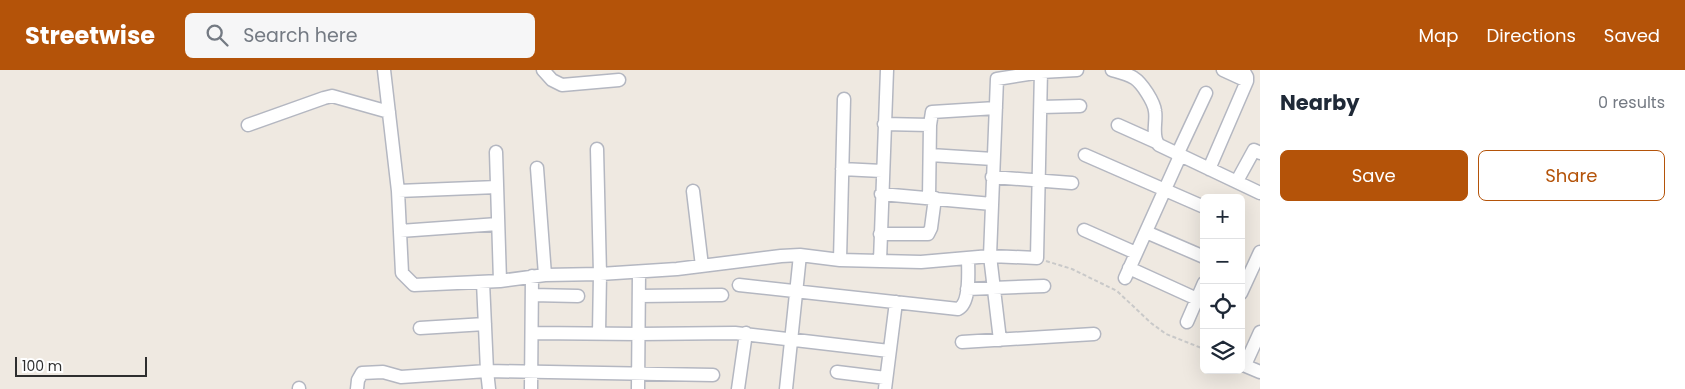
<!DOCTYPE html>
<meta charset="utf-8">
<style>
:root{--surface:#fff;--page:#f6f6f7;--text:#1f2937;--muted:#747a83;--line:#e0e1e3;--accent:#b45309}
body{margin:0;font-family:Poppins,sans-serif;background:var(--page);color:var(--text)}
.controls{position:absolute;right:15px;bottom:15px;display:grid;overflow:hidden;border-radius:8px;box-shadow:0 5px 20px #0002}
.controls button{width:45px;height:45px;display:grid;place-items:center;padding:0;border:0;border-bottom:1px solid var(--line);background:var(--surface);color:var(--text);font:25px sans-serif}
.scale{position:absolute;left:15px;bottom:12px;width:132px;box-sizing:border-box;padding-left:5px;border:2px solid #2e2e2e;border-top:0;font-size:14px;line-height:18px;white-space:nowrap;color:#2e2e2e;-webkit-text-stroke:4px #fff;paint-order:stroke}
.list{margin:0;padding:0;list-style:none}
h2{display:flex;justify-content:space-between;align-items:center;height:65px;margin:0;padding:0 20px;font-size:21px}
h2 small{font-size:16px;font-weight:400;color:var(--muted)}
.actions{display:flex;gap:10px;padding:15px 20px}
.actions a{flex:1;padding:11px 0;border:1px solid var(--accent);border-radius:8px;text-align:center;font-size:18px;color:var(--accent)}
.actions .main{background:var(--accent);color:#fff}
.icon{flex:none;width:28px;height:28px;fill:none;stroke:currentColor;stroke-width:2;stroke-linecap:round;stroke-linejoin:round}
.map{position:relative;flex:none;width:1260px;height:319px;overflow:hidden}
header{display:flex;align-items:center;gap:30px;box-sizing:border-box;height:70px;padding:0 25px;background:var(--accent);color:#fff}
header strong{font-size:24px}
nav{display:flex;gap:28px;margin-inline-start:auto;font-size:18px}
.search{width:350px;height:45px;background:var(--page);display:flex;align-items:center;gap:12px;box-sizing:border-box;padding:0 18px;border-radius:8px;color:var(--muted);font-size:19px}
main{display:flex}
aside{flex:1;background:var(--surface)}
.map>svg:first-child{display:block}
</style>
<header>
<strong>Streetwise</strong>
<div class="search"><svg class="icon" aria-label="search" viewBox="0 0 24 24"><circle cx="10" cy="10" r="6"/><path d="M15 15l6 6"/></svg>Search here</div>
<nav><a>Map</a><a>Directions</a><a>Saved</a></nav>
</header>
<main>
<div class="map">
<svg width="1260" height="319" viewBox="0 0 1260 319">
<rect width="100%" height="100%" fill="#efe9e1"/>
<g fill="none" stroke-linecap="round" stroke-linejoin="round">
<defs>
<path id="minor" d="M384,0L398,121L402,203L414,215L500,211L545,205L600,204L677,199L781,186L800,185L840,190L921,192L990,186L997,9L1041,2L1077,0
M543,0L552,10L562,15L619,10
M1112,0C1119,2 1128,4 1134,8C1142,13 1154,32 1155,41C1157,51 1151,67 1159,75L1260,123
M1223,0L1247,11
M1041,37L1080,36
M884,54L930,55
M248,55L324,28L332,26L389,42
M1118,55L1156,72
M597,79L600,204L599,263
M496,82L500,211
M930,85L993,89
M1085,85L1204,137
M1177,85L1206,23
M537,98L545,205
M842,99L882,101
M1209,99L1247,11V7L1243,0
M992,107L1072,113
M1237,111L1254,80L1260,83
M398,121L497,117
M693,121L702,196
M881,124L992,134
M929,128L930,55L932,42L996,38
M1084,160L1136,183
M400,161L498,154
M1146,162L1204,187
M880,164H928L931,158L935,128
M840,190L844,29
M880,191L887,0
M1129,198L1197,229
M1125,208L1180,86
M739,215L958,239C971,233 968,200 968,188
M967,219L1044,216
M1241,223L1260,182
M532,225L578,226
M639,226L722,225
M1187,252L1204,213
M420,258L485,254
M532,263L639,264L735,263L889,281
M1000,270L990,186L1037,188L1041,0
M962,272L1094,264
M1241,294L1260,302
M1245,295L1260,262
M837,302L886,308
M299,319V318
M357,319L358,310L362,303L383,302L401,307L487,301L483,212
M489,319L487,301L713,305
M531,319L532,206
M638,319L639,202
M738,319L746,263
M786,319L800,185
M885,319L896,232"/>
</defs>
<use href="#minor" stroke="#b4b7c1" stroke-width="15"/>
<path stroke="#c9c9c9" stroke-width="2" stroke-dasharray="4 2.5" stroke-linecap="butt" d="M1046,191L1072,199L1117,221L1151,253L1166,264L1204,279"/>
<use href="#minor" stroke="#fff" stroke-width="12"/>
</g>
</svg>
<div class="controls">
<button>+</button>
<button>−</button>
<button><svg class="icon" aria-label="locate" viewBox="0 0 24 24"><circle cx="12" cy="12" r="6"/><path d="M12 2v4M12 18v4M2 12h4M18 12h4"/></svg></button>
<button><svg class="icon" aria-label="layers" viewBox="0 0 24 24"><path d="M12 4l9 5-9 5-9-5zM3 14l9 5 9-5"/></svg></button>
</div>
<div class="scale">100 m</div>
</div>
<aside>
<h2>Nearby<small>0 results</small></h2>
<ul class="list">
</ul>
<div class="actions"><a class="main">Save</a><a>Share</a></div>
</aside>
</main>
